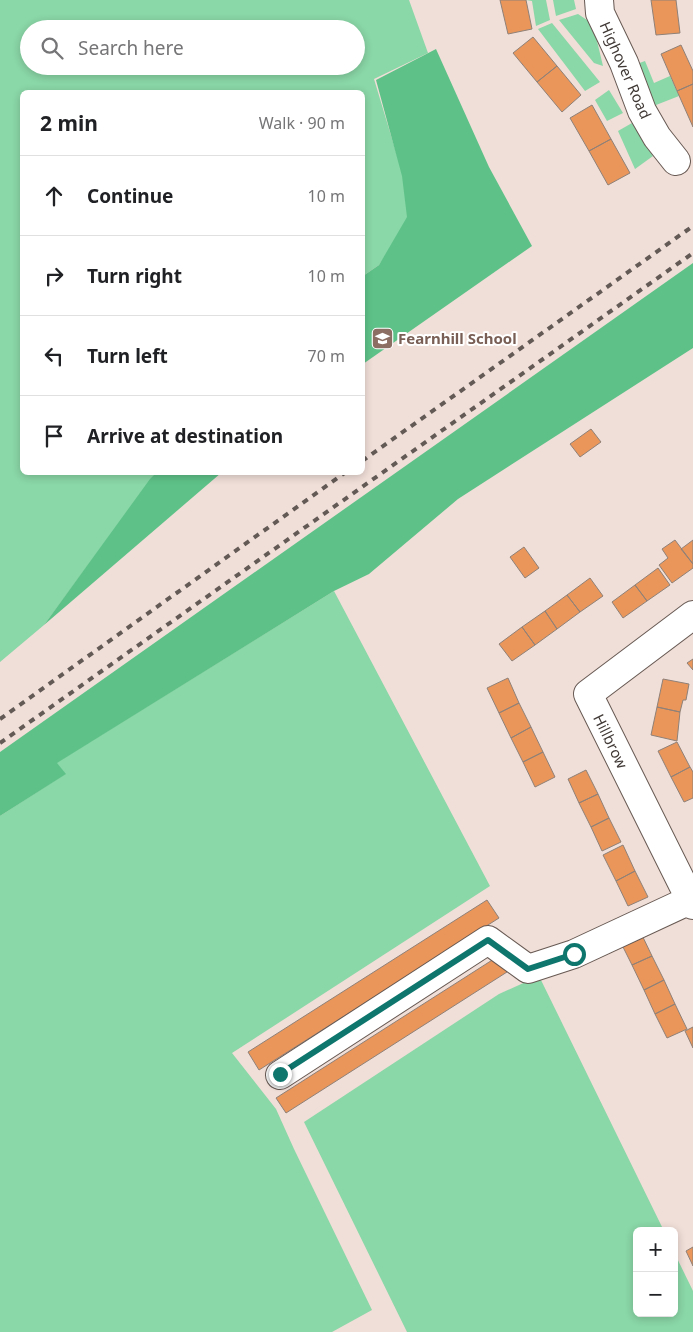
<!DOCTYPE html>
<meta charset="utf-8">
<style>
:root{--surface:#fff;--page:#f2f2f2;--text:#202124;--muted:#757577;--line:#e0e0e0}
body{margin:0;font-family:"Noto Sans",sans-serif;background:var(--page);color:var(--text)}
.controls{position:absolute;right:15px;bottom:15px;display:grid;overflow:hidden;border-radius:8px;box-shadow:0 2px 8px #0003}
.controls button{width:45px;height:45px;display:grid;place-items:center;padding:0;border:0;border-bottom:1px solid var(--line);background:var(--surface);color:var(--text);font:25px sans-serif}
.stop{position:absolute;width:15px;height:15px;margin:-11px;border:4px solid #0f766e;border-radius:50%;background:#fff}
.stop.end{background:#0f766e;border-color:#fff;box-shadow:0 1px 5px #0008}
.list{margin:0;padding:0;list-style:none}
h2{display:flex;justify-content:space-between;align-items:center;height:65px;margin:0;padding:0 20px;font-size:21px}
h2 small{font-size:16px;font-weight:400;color:var(--muted)}
.list li{display:grid;grid-template-columns:32px 1fr auto;gap:15px;align-items:center;box-sizing:border-box;height:80px;padding:0 20px;border-top:1px solid var(--line)}
.list b{display:block;font-size:19px;white-space:nowrap}
.list em{font-size:16px;font-style:normal;color:var(--muted)}
.icon{flex:none;width:28px;height:28px;fill:none;stroke:currentColor;stroke-width:2;stroke-linecap:round;stroke-linejoin:round}
.map{position:relative;flex:none;width:693px;height:1332px;overflow:hidden}
.search{position:absolute;background:var(--surface);box-shadow:0 2px 8px #0003;left:20px;top:20px;width:345px;height:55px;display:flex;align-items:center;gap:12px;box-sizing:border-box;padding:0 18px;border-radius:28px;color:var(--muted);font-size:19px}
.panel{position:absolute;background:var(--surface);box-shadow:0 2px 8px #0003;left:20px;top:90px;width:345px;height:385px;border-radius:8px}
.map>svg:first-child{display:block}
</style>
<div class="map">
<svg width="693" height="1332" viewBox="0 0 693 1332">
<rect width="100%" height="100%" fill="#f0ded8"/>
<path fill="#8ad7a7" fill-rule="evenodd" d="M0,0H409L428,53L374,79L414,212L379,265L363,276L362,92H22V472L156,473L44,625L0,662ZM29,29H356V66H29Z
M526,0H546L550,20L536,26L532,1Z
M553,0H574L576,9L556,16Z
M578,14L593,24L603,66L594,63L559,20Z
M552,23L600,82L585,91L538,29Z
M645,61L654,83L670,76L679,96L656,105L666,133L631,66Z
M609,90L623,113L607,121L595,100Z
M632,123L653,156L635,169L618,131Z
M334,591L490,886L232,1053L276,1109L294,1149L372,1310L332,1332H0V816L65,774L56,763Z
M539,976L664,1231H637V1313H674V1252L693,1291V1332H407L304,1122L499,994Z"/>
<path fill="#5ec288" d="M436,49L489,167L532,246L363,364V276L379,265L407,217L402,176L376,80Z
M693,263V348L458,499L369,574L334,591L57,763L66,774L0,816V752Z
M156,473H221L44,625L150,479Z"/>
<path fill="#ea9559" stroke="#8f8178" d="M500,0H526L532,29L508,34Z
M651,0H676L680,33L656,35Z
M533,37L557,66L537,82L513,53Z
M681,45L693,71V84L677,91L661,54Z
M557,66L581,95L562,112L537,82Z
M693,84V127L677,91Z
M592,105L611,139L589,151L570,118Z
M611,139L630,173L608,185L589,151Z
M591,429L601,442L580,457L570,444Z
M675,540L693,564V568L672,583L659,565L668,558L662,549Z
M693,540V564L681,549Z
M524,547L539,568L525,578L510,557Z
M658,568L670,585L647,601L635,585Z
M590,578L603,596L580,612L567,595Z
M635,585L647,601L623,618L612,602Z
M567,595L580,612L557,629L545,611Z
M545,611L557,629L535,645L522,627Z
M522,627L535,645L512,661L499,644Z
M693,659V670L687,663Z
M508,678L519,703L499,713L487,688Z
M663,679L689,684L686,700H683L680,712L657,707Z
M519,703L531,727L511,738L499,713Z
M657,707L680,712L677,741L651,735Z
M531,727L543,752L523,762L511,738Z
M677,742L690,767L671,777L658,751Z
M543,752L555,777L535,787L523,762Z
M690,767L693,772V798L684,802L671,777Z
M586,770L598,794L579,803L568,779Z
M598,794L609,818L591,827L579,803Z
M609,818L621,842L602,851L591,827Z
M623,845L635,871L616,881L603,855Z
M635,871L648,897L628,906L616,881Z
M487,900L499,918L259,1070L248,1052Z
M640,931L652,956L632,965L620,941Z
M652,956L664,980L644,990L632,965Z
M497,957L507,972L286,1113L276,1098Z
M664,980L675,1004L655,1014L644,990Z
M675,1004L687,1029L667,1038L655,1014Z
M693,1027V1048L685,1031Z
M693,1247V1266L686,1251Z"/>
<g fill="none" stroke-linecap="round" stroke-linejoin="round">
<defs>
<path id="minor" d="M599,0L600,13L624,63L642,111L657,137L676,161
M693,615L588,694L693,905
M280,1075L488,940L528,969L574,954L690,900"/>
</defs>
<use href="#minor" stroke="#675953" stroke-width="30"/>
<use href="#minor" stroke="#fff" stroke-width="28"/>
<path stroke="#635a56" stroke-width="4" stroke-dasharray="6 6" stroke-linecap="butt" d="M362,461L693,226
M0,719L346,472
M0,743L693,253"/>
</g>
<g fill="none" stroke-linecap="round" stroke-linejoin="round">
<path stroke="#0f766e" stroke-width="6" d="M280,1074L488,940L528,969L574,954"/>
</g>
<defs>
<symbol id="school-square" viewBox="-11 -11 22 22"><rect x="-9" y="-9" width="18" height="18" rx="4" fill="#8d6e63" stroke="#fff"/><path d="M0-5L7-2L0 1L-7-2ZM-4 1L0 2.5L4 1V4Q0 6-4 4Z" fill="#fff"/></symbol>
</defs>
<g fill-rule="evenodd">
<use href="#school-square" x="370" y="326" width="25" height="25"/>
</g>
<g text-anchor="middle" dominant-baseline="central" stroke-width="4" stroke-linejoin="round" paint-order="stroke">
<g font-size="15" fill="#403936" stroke="#fff">
<text transform="translate(626 70) rotate(66)">Highover Road</text>
<text transform="translate(611 741) rotate(64)">Hillbrow</text>
</g>
<g font-size="15" font-weight="bold" fill="#785e54" stroke="#fff" text-anchor="start">
<text x="398" y="338">Fearnhill School</text>
</g>
</g>
</svg>
<div class="controls">
<button>+</button>
<button>−</button>
</div>
<div class="stop" style="left:574px;top:954px"></div>
<div class="stop end" style="left:280px;top:1074px"></div>
<div class="search"><svg class="icon" aria-label="search" viewBox="0 0 24 24"><circle cx="10" cy="10" r="6"/><path d="M15 15l6 6"/></svg>Search here</div>
<section class="panel">
<h2>2 min<small>Walk · 90 m</small></h2>
<ul class="list">
<li><svg class="icon" aria-label="ahead" viewBox="0 0 24 24"><path d="M12 20V5M6 11l6-6 6 6"/></svg><div><b>Continue</b></div><em>10 m</em></li>
<li><svg class="icon" aria-label="right" viewBox="0 0 24 24"><path d="M7 20v-9h11M14 6l5 5-5 5"/></svg><div><b>Turn right</b></div><em>10 m</em></li>
<li><svg class="icon" aria-label="left" viewBox="0 0 24 24"><path d="M17 20v-9H6M10 6l-5 5 5 5"/></svg><div><b>Turn left</b></div><em>70 m</em></li>
<li><svg class="icon" aria-label="arrive" viewBox="0 0 24 24"><path d="M6 21V4h12l-3 4 3 4H6"/></svg><div><b>Arrive at destination</b></div></li>
</ul>
</section>
</div>
